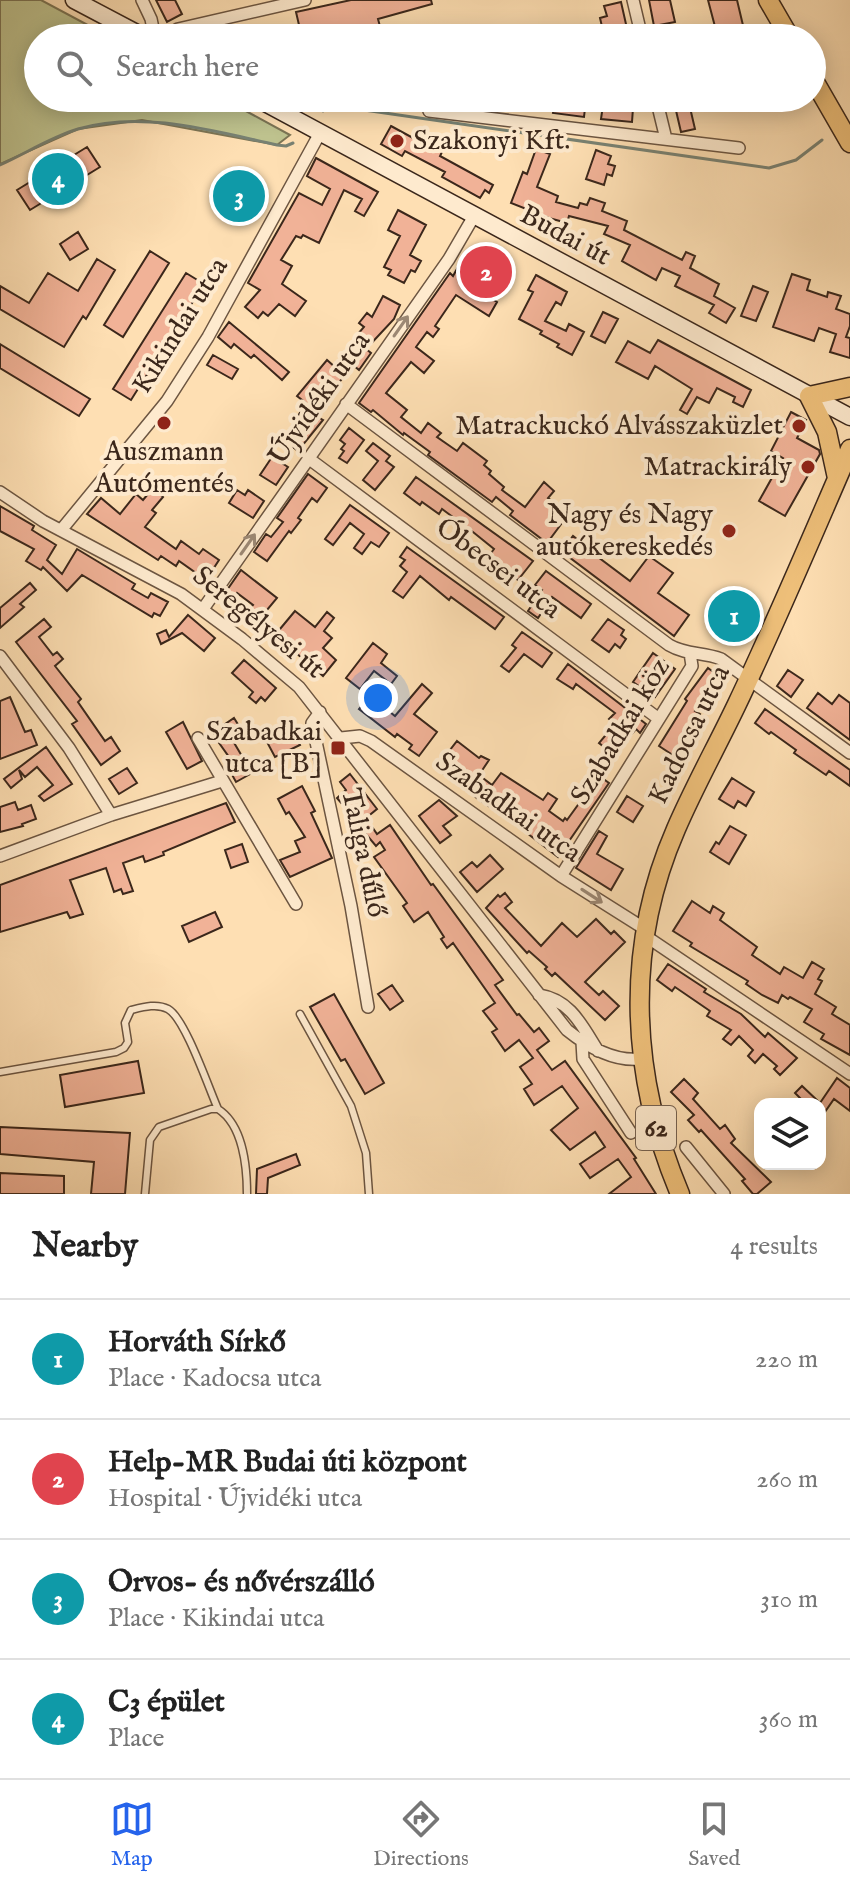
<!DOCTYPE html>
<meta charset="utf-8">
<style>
:root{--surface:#fff;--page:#f6f6f6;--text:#222;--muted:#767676;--line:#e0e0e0;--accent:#2563eb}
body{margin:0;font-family:"IM FELL English",serif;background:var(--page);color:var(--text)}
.controls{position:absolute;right:24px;bottom:24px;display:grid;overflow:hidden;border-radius:16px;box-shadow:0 4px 20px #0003}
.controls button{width:72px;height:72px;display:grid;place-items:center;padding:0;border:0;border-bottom:2px solid var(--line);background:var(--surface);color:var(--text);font:40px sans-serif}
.you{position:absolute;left:378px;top:698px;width:28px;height:28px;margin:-20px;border:6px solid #fff;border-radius:50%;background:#1a73e8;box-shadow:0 0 0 12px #1a73e833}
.badge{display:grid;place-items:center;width:52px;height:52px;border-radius:50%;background:var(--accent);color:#fff;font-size:26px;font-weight:700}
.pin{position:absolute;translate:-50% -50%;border:4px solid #fff;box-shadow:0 2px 8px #0006}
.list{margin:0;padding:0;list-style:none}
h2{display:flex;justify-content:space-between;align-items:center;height:104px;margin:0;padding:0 32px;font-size:34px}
h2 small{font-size:26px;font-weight:400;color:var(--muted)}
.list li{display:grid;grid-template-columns:52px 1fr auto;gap:24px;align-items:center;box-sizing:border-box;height:120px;padding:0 32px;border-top:2px solid var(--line)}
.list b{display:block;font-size:30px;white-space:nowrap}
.list p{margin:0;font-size:26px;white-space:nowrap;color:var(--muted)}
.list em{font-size:26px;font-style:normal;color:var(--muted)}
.icon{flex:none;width:44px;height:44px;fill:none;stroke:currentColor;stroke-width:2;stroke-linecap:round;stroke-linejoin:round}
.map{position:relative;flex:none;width:850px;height:1194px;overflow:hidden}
.search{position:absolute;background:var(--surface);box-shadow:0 4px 20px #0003;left:24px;right:24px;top:24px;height:88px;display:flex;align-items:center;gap:20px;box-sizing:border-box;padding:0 28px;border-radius:44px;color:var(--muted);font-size:30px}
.sheet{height:584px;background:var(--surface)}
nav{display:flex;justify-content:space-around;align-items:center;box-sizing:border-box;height:112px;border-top:2px solid var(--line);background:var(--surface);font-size:22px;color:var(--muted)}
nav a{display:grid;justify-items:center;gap:4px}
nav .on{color:var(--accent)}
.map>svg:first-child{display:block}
</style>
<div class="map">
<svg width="850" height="1194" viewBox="0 0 850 1194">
<rect width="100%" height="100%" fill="#fedfb3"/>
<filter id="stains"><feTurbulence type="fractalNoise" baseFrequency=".0025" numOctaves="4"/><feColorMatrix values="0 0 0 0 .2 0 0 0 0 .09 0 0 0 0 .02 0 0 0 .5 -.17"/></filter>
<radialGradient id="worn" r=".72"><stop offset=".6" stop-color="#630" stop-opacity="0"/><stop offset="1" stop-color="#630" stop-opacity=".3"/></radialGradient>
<path fill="#bec28e" stroke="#7c7454" stroke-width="2" d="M0,0H41L112,38H38V98H222L290,135L277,145L142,120L78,129L0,164Z"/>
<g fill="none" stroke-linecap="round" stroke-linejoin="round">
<path stroke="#788172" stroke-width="3" d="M323,111L330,107H343L769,168L796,160L822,140
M0,165C25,154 51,137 78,129C143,110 213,131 277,145L286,146L293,143"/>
</g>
<path fill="#f1b297" stroke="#3b271b" stroke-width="2" d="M156,0H175L182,14L167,22Z
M351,0H431L432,4L378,19L383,38H302L296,12Z
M649,0H670L675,22L654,26Z
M708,0H737L746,38H718Z
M621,2L628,33L611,37L609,29L603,31L600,18L607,16L604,6Z
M500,98H534L532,110L499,106Z
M555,98L586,100L584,117L553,113Z
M604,98H628L627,107L633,108L632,122L601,119Z
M688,99L695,129L681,132L674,102Z
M391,126L424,144L425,141L443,150L440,156L493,185L489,193L485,190L480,198L442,177L445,172L405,151L402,156L381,144Z
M87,147L100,167L30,210L17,190Z
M536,149L550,154L537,187L558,196L556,202L578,208L580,203L587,205L590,198L605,203L602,211L627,221L624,230L682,260L686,252L695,256L690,268L719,284L714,296L735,308L726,323L709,313L714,305L675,286L680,276L662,268L656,280L622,261L630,245L604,234L608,226L569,216L567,223L549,218L511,203L523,172L527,174Z
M596,150L611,156L608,164L615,166L612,176L607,174L604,185L586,179Z
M316,158L378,192L364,216L355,211L362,199L344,190L319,243L303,235L301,238L296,236L281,260L292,266L282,284L306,301L295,316L279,304L268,316L263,312L258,318L245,307L260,290L248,283L299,193L322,205L330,189L307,176Z
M239,170L263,185L239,223L215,208Z
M398,210L426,225L410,255L421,261L415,272L411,270L404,283L388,275L391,270L384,267L400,236L388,230Z
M78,232L88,249L70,260L60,244Z
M481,247L503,258L484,294L497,302L489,316L456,295L435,326L439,329L433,337L427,332L416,347L434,361L424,373L411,362L386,393L407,410L401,417L421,433L428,423L441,433L437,437L457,451L463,443L487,461L484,465L491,471L489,474L504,487L502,490L525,507L544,482L554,491L548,498L564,510L557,519L562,523L547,543L510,515L513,511L496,497L492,502L428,455L430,452L404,433L403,435L373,410L371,412L359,403L450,273L453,276L467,251Z
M150,251L169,263L123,337L104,325Z
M97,259L115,270L86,319L83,316L64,347L0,309V286L29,303L48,273L78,291Z
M186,273L204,284L131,400L113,389Z
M792,274L810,280L807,290L827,297L828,292L841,296L836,309L850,314V326L846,337L850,338V358L830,352L836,334L819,328L814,341L773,327Z
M536,275L567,292L561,305L556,302L545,321L566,331L569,324L584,332L572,355L557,347L559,344L540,334L542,331L519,319L533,292L528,290Z
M753,286L768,292L756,321L741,316Z
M383,296L400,305L394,319L366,349L371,353L359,370L353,365L326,399L328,400L316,416L323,420L298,451L283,440L306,403L297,396L327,360L336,368L359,336L357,335L364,327L359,323L367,313L372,317Z
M603,312L618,319L605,343L591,336Z
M229,322L289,372L282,380L254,355L251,358L234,344L231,348L218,337Z
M658,340L751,390L743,407L733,402L735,397L717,388L709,403L697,397L687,414L680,410L692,389L655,366L648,379L616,362L628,341L650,353Z
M0,344L90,399L79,416L0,368Z
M213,355L238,369L232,379L207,365Z
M791,412L806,420L797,438L819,450L820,454L785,516L759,501L783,458L771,451Z
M349,428L364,440L347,463L339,458L344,451L341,449L345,444L340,440Z
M373,443L390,456L386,461L394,467L375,490L363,480L378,461L366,451Z
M272,457L288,467L276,485L260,475Z
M308,474L327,488L317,502L312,498L298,518L301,520L291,533L289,531L267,561L254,552L266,534L271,537L283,522L277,518Z
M416,477L533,561L518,580L486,560L494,549L473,532L442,509L439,514L422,502L420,505L404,493Z
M153,488L163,497L152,510L156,513L145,527L176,549L181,541L199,554L203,549L219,560L206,580L179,561L176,566L161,556L158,560L87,514L101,498L120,514L136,494L143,500Z
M237,490L245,495L248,490L264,501L253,518L229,503Z
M350,505L389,533L379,547L371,542L362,554L354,548L364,534L350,523L333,545L325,539Z
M0,506L34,526L32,530L56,545L47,560L62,574L77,549L135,584L132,589L148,598L151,593L168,602L160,616L154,613L152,617L82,575L67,591L43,567L41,570L26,561L34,549L0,531Z
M589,534L597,541L590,551L630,581L649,556L673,573L658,593L689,615L674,636L561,551L573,536L582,543Z
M407,547L504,617L495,629L451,597L449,600L420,576L403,598L393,591L407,572L400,566L405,560L400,557Z
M241,570L277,598L257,622L246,613L253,605L237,593L233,599L225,593Z
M546,571L591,604L581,618L552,597L538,618L528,611L542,590L535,585Z
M30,583L36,590L20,604L24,607L0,628V608Z
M295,611L315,627L327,612L334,618L324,631L332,638L323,648L336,660L323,676L275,635Z
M188,615L215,638L204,651L182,633L161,644L157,634L166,630L169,637Z
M44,619L51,627L39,637L53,655L57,652L63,659L55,666L81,699L78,702L105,741L111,737L120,751L101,765L72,724L77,721L16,642Z
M608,619L624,630L621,635L626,639L620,648L615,644L609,652L592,640Z
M522,632L552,653L542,667L524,654L509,672L501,666L516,648L512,645Z
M373,643L387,654L381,663L397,676L391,684L374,671L360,689L346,678Z
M653,653L675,669L655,697L633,682Z
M244,660L276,688L265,701L261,697L256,703L249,697L253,692L232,673Z
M568,664L646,724L640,733L636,729L630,736L624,730L608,750L599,743L615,724L609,719L615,713L576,684L573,689L557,679Z
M708,668L720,677L695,711L700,714L682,744L686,747L679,759L659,746L687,701L685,699Z
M788,670L803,680L791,697L777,686Z
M422,684L432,693L414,714L437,732L419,756L409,749L412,745L397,734L395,737L359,709L370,696L395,716Z
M818,693L832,704L839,695L850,703V740L807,708Z
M10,697L25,732L31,730L37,745L0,759V701Z
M765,709L850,770V786L829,771L826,775L794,753L796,750L771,732L769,734L755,723Z
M234,718L244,734L233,741L252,773L236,782L224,760L229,757L212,733Z
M288,720L300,745L275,757L267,742L275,738L270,729Z
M183,722L202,761L187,769L166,732Z
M457,741L479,758L481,756L489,760L479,775L492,785L501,773L543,800L548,793L557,799L549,811L563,821L565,818L567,820L599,776L609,783L558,857L523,830L524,828L492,805L490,807L478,799L436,768Z
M46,747L72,784L44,801L39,796L53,785L37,767L25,777L19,770L22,779L11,788L4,779Z
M127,768L137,783L119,794L109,779Z
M350,774L377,809L366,818L377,834L390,825L431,885L433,884L503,980L495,985L517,1015L519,1014L534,1032L539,1028L549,1041L537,1050L552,1070L565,1061L636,1158L634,1159L656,1194H609L631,1177L618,1159L590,1178L580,1164L605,1147L595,1132L570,1150L551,1130L578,1108L562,1086L534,1105L524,1089L532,1084L520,1067L533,1058L519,1040L505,1051L492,1032L497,1029L483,1011L495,1003L453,943L447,948L441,939L444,937L428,912L414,922L403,906L407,903L374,857L385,850L380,842L376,846L366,834L360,838L355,830L361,826L337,798L346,790L340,782Z
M732,778L754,792L746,806L738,801L734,808L719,799Z
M302,786L315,811L311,813L332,858L290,877L280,860L300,852L295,841L305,837L289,812L286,814L278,799Z
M627,796L643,806L633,822L617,812Z
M439,800L457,816L443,826L451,835L440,843L419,816Z
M15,802L18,810L31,805L36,819L22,824L23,826L0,832V807Z
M226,803L235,822L163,852L164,855L145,862L143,856L123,863L133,891L123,894L121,889L114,892L106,868L70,880L83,914L70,918L67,912L0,932V885Z
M730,826L746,835L729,864L710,852L716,842L719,844Z
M599,831L607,836L597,854L623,869L611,890L576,868Z
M242,844L248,862L231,868L225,850Z
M490,855L503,869L477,892L460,872L472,862L477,867Z
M505,893L512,902L505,908L541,946L562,923L577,937L596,919L611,934L614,931L625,942L585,982L599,995L603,991L619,1006L605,1020L555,973L552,976L545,969L547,967L529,951L527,953L486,908L498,895L500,897Z
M692,901L710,913L713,906L724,913L720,920L757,947L752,955L780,974L784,967L803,978L812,962L824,969L818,979L822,981L815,994L836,1007L832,1014L850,1025V1055L821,1039L824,1034L804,1022L812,1009L790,997L788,999L782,995L778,1003L762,995L746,984L748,981L690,946L692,943L673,931Z
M215,912L222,927L189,942L182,926Z
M668,964L706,989L704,992L741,1014L765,1037L768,1033L797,1058L780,1075L774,1069L777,1066L763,1054L755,1063L748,1056L753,1050L739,1036L731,1045L723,1039L731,1030L707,1016L710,1011L675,987L672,991L657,980Z
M392,985L403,1001L390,1010L378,994Z
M334,994L384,1083L365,1094L345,1059L341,1061L310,1007Z
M138,1061L144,1093L65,1107L60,1075Z
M837,1078L850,1088V1111L834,1099L820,1119V1104H806L795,1093L802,1086L820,1103Z
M684,1079L698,1093L693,1099L720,1129L725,1125L735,1139L731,1143L771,1182L757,1194H753L742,1181L745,1179L701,1130L699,1132L688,1120L694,1115L671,1092Z
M0,1127L130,1133L125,1194H91L94,1162L0,1154Z
M296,1154L300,1165L268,1178L267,1194H256L257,1169Z
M0,1173L64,1176V1194H0Z"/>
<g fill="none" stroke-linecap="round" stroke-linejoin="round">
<defs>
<path id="lane" d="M300,1014L351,1106L366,1153L369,1194
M0,1072L116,1052L124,1048L128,1042L125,1023L131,1010C143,1007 157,1003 168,1009C185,1018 209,1089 218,1109
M145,1194L150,1140L159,1127L211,1109H218C243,1125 247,1167 247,1194"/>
<path id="street" d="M142,0L151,19L155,38
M633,0L642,38
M164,38L178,29L305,0
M656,98L666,139
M429,111L739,148
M346,404L669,645C686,655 703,652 721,659L850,753
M308,458L659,719
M0,492L43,521L181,594L242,639L299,687L567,1030C588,1047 613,1062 641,1059
M62,529L167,401L208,337L320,133
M203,609L449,259L474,216
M0,656L69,748L111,815
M320,712L312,723L351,906L368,1007
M198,738L296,904
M341,738L360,736L371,741L561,876L645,929
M0,856L111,815L222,781
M561,876L692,666L690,653
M644,935L850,1074
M539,995C571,1000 582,1026 598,1051
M582,1042L583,1059L631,1133
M686,1147L724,1194"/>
<path id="secondary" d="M74,0L146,38
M256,98L850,417"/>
<path id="primary" d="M768,0L790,38
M812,77L850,143
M837,478L827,432L809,396L850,387
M680,1194C630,1076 624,948 676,829C694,787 717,746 737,704C777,620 813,534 850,449"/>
</defs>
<use href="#lane" stroke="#6c5541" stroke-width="9"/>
<use href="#street" stroke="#6c5541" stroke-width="14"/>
<use href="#secondary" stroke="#3b271b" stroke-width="19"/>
<use href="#primary" stroke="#3b271b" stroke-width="21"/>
<use href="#lane" stroke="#feeace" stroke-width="6"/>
<use href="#street" stroke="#feeace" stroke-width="11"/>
<use href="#secondary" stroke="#feeace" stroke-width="16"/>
<use href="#primary" stroke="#efc07a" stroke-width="18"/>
</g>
<defs><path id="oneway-shaft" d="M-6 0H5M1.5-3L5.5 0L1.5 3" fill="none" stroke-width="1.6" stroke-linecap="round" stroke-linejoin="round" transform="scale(2)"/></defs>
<g stroke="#9c8874">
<use href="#oneway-shaft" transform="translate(401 326) rotate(-55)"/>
<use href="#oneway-shaft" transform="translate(248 544) rotate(-55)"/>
<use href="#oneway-shaft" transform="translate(592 896) rotate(33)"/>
</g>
<g fill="#8f2418" stroke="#feeace" stroke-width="3">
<circle cx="397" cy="141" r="8"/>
<circle cx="164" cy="423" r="8"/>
<circle cx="799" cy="426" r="8"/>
<circle cx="808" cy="467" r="8"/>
<circle cx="729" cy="531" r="8"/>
<rect x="330" y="740" width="16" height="16" rx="4"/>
</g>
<g text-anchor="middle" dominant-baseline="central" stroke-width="8" stroke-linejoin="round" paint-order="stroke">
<rect fill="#feeace" stroke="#766251" stroke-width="2" x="636" y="1106" width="40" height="44" rx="6"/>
<g font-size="26" font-weight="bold" fill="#3b271b">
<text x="656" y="1128">62</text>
</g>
<g font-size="28" fill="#3b271b" stroke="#feeace" text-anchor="end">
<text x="413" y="141" text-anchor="start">Szakonyi Kft.</text>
<text x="783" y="426">Matrackuckó Alvásszaküzlet</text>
<text x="164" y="452" text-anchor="middle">Auszmann<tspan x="164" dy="32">Autómentés</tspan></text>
<text x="792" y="467">Matrackirály</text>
<text x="713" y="515">Nagy és Nagy<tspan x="713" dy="32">autókereskedés</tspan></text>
<text x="322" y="732">Szabadkai<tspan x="322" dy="32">utca [B]</tspan></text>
</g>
<g font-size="28" fill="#3b271b" stroke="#feeace">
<text transform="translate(565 236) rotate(28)">Budai út</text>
<text transform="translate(181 326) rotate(-58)">Kikindai utca</text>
<text transform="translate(320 399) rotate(-55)">Újvidéki utca</text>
<text transform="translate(498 569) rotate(37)">Óbecsei utca</text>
<text transform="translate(258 623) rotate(39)">Seregélyesi út</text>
<text transform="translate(621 732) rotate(-59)">Szabadkai köz</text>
<text transform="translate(690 735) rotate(-64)">Kadocsa utca</text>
<text transform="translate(508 808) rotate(35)">Szabadkai utca</text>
<text transform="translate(363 853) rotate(78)">Taliga dűlő</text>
</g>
</g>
<rect width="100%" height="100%" filter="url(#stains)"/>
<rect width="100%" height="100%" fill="url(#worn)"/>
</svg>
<div class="controls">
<button><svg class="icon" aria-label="layers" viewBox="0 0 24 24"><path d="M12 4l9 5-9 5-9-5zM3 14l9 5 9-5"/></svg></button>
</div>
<div class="you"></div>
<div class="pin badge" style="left:734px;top:616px;background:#0f9aa8">1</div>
<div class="pin badge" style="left:486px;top:272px;background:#e0444e">2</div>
<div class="pin badge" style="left:239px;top:196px;background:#0f9aa8">3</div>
<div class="pin badge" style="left:58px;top:179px;background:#0f9aa8">4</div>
<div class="search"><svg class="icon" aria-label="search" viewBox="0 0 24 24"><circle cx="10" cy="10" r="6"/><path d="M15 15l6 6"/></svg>Search here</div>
</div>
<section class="sheet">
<h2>Nearby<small>4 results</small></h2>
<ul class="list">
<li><span class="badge" style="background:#0f9aa8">1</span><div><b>Horváth Sírkő</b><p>Place · Kadocsa utca</p></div><em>220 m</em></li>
<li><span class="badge" style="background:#e0444e">2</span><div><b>Help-MR Budai úti központ</b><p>Hospital · Újvidéki utca</p></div><em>260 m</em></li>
<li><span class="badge" style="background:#0f9aa8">3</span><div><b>Orvos- és nővérszálló</b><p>Place · Kikindai utca</p></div><em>310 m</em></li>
<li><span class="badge" style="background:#0f9aa8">4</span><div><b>C3 épület</b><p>Place</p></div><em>360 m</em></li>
</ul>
</section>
<nav>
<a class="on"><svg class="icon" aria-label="map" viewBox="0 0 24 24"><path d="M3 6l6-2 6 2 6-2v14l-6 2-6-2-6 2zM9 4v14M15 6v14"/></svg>Map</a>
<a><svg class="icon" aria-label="directions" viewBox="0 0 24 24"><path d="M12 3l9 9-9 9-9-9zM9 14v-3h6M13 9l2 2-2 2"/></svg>Directions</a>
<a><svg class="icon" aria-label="saved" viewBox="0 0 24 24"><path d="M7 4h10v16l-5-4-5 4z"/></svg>Saved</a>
</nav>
